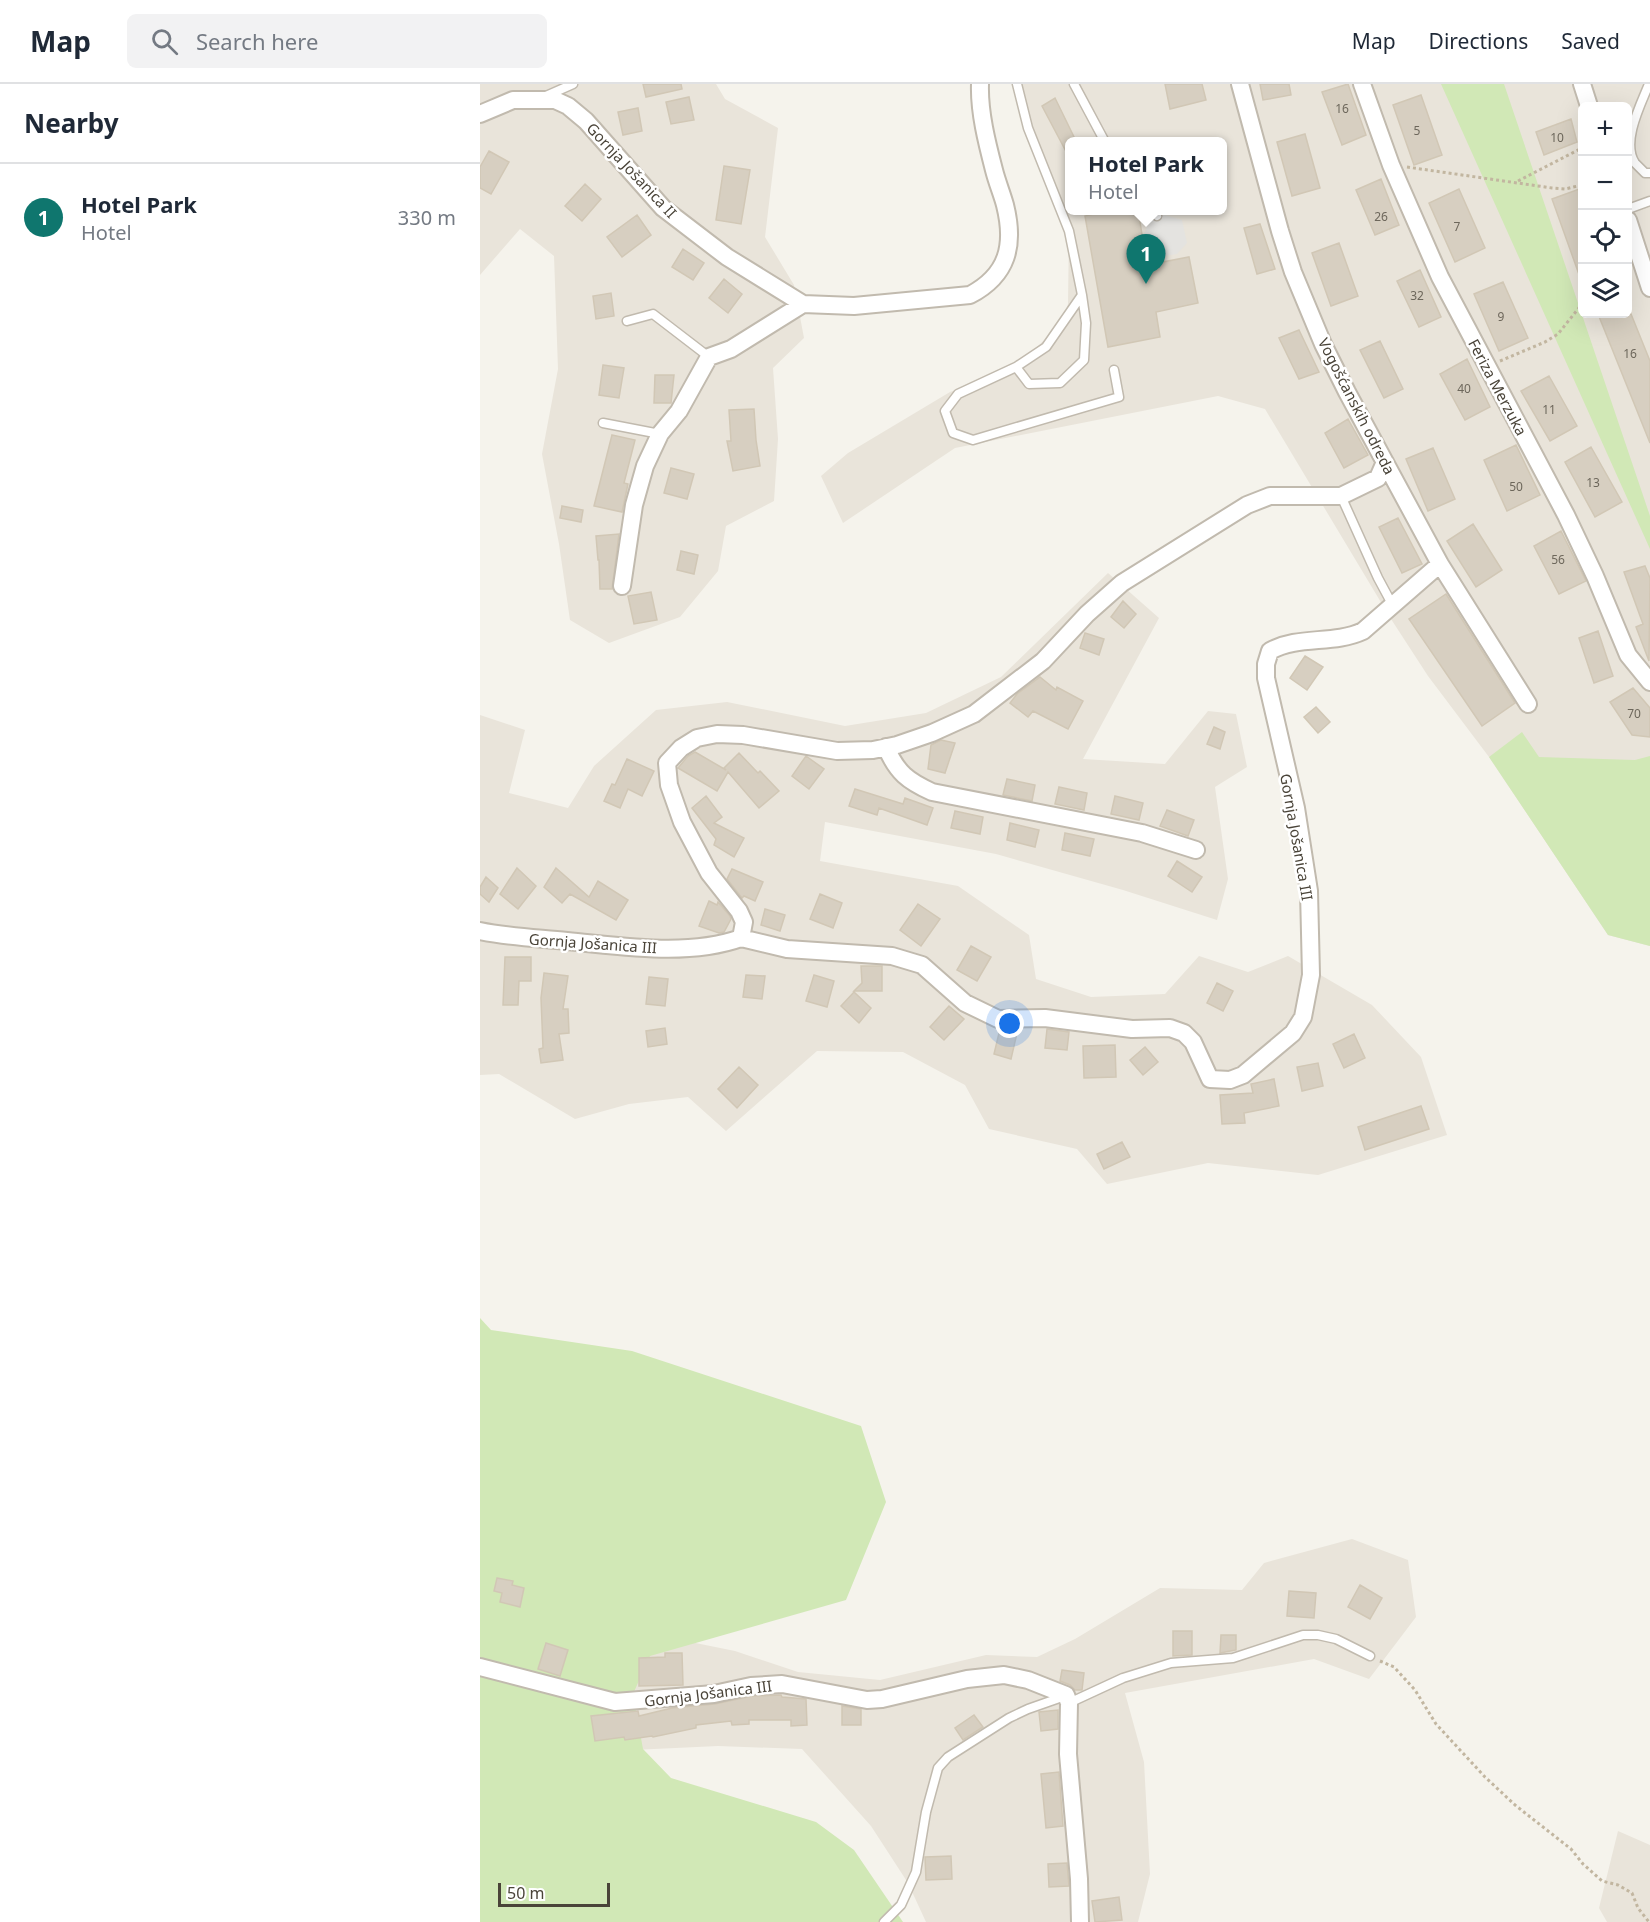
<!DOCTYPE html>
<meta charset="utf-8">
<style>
:root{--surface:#fff;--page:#f2f2f3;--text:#1f2937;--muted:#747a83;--line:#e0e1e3;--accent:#0f766e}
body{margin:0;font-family:"Noto Sans",sans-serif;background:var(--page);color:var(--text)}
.controls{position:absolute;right:18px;top:18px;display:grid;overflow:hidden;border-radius:9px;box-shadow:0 6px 24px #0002}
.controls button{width:54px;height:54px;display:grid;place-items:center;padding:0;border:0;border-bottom:2px solid var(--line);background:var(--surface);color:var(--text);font:30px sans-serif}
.scale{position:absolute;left:18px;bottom:15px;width:112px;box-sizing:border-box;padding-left:6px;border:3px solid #4a4439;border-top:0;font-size:16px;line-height:21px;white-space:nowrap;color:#4a4439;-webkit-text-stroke:4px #fff;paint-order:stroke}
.you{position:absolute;left:530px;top:940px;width:21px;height:21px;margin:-15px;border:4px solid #fff;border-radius:50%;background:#1a73e8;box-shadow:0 0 0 9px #1a73e833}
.badge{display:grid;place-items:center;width:39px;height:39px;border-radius:50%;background:var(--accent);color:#fff;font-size:20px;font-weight:700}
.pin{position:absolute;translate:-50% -50px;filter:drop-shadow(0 2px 3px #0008)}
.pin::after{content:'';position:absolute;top:32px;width:21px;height:18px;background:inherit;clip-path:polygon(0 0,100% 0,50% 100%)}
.popup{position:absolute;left:585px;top:53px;width:162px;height:78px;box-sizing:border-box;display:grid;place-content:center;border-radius:9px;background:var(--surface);filter:drop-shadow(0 2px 4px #0005);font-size:20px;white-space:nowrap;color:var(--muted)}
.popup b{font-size:22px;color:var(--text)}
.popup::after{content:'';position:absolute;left:50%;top:100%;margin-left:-12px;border:12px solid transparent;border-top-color:var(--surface)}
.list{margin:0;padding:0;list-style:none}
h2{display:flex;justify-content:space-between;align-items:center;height:78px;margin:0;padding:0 24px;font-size:26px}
h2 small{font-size:20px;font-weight:400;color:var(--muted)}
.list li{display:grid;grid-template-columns:39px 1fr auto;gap:18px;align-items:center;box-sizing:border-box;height:108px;padding:0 24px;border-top:2px solid var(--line)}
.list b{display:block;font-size:22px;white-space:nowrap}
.list p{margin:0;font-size:20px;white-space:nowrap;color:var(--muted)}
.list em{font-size:20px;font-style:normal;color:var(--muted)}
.icon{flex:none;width:33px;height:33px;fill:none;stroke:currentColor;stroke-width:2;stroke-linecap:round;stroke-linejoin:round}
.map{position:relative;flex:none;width:1170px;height:1838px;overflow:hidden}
header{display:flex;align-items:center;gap:36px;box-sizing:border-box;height:84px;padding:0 30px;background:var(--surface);border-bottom:2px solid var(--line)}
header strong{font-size:28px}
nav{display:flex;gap:33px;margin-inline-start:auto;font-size:21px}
.search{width:420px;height:54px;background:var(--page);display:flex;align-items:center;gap:15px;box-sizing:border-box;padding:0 21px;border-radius:9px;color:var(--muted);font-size:22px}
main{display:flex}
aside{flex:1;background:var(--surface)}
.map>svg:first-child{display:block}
</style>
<header>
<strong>Map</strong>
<div class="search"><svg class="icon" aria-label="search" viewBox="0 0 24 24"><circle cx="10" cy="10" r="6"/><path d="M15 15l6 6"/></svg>Search here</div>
<nav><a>Map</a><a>Directions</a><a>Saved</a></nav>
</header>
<main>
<aside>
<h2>Nearby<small></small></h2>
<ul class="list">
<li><span class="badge">1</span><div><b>Hotel Park</b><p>Hotel</p></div><em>330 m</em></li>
</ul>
</aside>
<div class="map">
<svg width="1170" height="1838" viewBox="0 0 1170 1838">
<rect width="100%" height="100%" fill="#f5f3ec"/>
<path fill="#e9e4da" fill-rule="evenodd" d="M0,0H236L245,15L298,44L285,153L314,201L324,254L293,284L298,355L294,417L246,442L238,487L200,533L129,559L90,536L79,460L62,370L78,285L74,172L40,145L0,191Z
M537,0H1170V862L1128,851L1009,673L948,592L911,535L785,325L738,312L475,364L363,439L341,392L368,369L470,308L536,283L582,239L588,220L589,147L548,44ZM1102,22H1148V230H1102ZM590,58H742V127H590Z
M628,489L679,534L603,675L685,680L728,627L756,630L767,683L735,703L748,795L737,836L643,806L516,770L345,738L340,777L478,802L549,851L556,895L611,913L685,910L719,872L768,888L808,872L892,921L941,973L967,1051L838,1091L728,1079L627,1100L597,1065L509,1045L485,1001L423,968L337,967L246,1047L208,1013L149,1020L95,1035L19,990L0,991V631L45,646L29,709L88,724L114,682L176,626L247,618L365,642L446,629L521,593Z
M0,1446L176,1551L255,1567L318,1588L400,1596L506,1571L557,1573L595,1555L680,1504L762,1506L784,1479L872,1455L928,1476L936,1533L889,1595L834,1575L645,1609L664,1678L670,1790L658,1838H446L428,1799L391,1742L322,1665L238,1662L110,1668Z
M1138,1747L1170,1761V1838H1127L1119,1824Z"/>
<path fill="#d1e8b6" d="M961,0H1024L1170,432V465Z
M1042,648L1059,673L1155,676L1170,672V862L1128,851L1009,673Z
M0,1234L11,1246L152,1267L381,1342L406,1418L366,1516L170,1572L153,1610L163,1665L191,1694L336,1738L374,1766L423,1838H0Z"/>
<path fill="#e4e3e0" d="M685,131L702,136L707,159L697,170L678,173L664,152L670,133Z"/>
<path fill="#d7cfc1" stroke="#d1c7b5" stroke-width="1.5" d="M163,0H201L202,5L166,13Z
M685,0H722L726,16L690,25Z
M780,0H809L811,11L783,16Z
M868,0L886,51L862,61L842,8Z
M941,11L962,71L934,81L913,21Z
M209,13L214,36L191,40L186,18Z
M575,14L596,57H590V75L562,22Z
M158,24L162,47L143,51L138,28Z
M1091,35L1097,58L1064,71L1056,48Z
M825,50L840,104L812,112L797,58Z
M9,67L29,78L11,110L0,104V83Z
M244,82L270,86L261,140L236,136Z
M901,95L919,141L895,151L876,106Z
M105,100L121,115L102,137L85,122Z
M1102,104V196H1101L1072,115Z
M979,105L1005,164L975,178L949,119Z
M630,126H658L667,181L709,173L718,219L676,228L680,253L628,263L605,132Z
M157,131L171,151L142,173L127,153Z
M780,140L795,185L777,190L764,144Z
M859,159L878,212L851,222L832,169Z
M203,165L224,179L213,196L192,183Z
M940,186L961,233L939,243L917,197Z
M244,195L262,210L248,229L229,214Z
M1023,198L1048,254L1019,267L994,210Z
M131,209L134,232L116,235L113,212Z
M1118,230H1151L1170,277V359Z
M819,246L839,288L819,295L799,254Z
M900,257L923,305L904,314L880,266Z
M987,275L1010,323L985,336L960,290Z
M123,281L144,284L139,314L119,311Z
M175,291H194L191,319H174Z
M1069,292L1097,342L1070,357L1041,307Z
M274,325L276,356L280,382L253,387L247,357H251L249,326Z
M868,335L888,371L864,384L845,349Z
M132,351L155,356L144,399L148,400L142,428L114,422Z
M1036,361L1060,411L1027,427L1004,376Z
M1111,363L1142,418L1115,433L1085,378Z
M953,364L975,415L948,427L926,375Z
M191,384L214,390L207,415L184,409Z
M82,422L103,426L101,438L80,434Z
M918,434L942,480L922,489L899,443Z
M993,440L1022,486L996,503L967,457Z
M1081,447L1106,497L1079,510L1054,462Z
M139,450L132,505H120L119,476H118L116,452Z
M201,467L218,471L214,490L197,486Z
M1165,482L1170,494L1169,577L1156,543L1163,540L1144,488Z
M171,508L177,536L154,540L148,512Z
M966,510L1035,619L1002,642L929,535Z
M643,517L656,530L644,544L631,533Z
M1118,547L1133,592L1114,599L1099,554Z
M605,549L624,555L619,571L600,564Z
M825,572L843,583L827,606L810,594Z
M560,593L576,606L577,603L603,617L588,645L553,627L548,633L530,619L537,610Z
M1153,604L1170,624V653L1152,651L1130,618Z
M836,623L850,638L838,649L824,633Z
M734,643L745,648L740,665L727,660Z
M461,656L475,659L465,689L448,685L451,661Z
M215,668L246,686L244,684L259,669L278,689L280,687L299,707L279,724L248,688L237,707L198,684L208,672Z
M326,672L344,685L329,705L312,692Z
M147,675L174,687L162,712L148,705L140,724L124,717L132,700L135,701Z
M527,695L555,701L552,717L523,711Z
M579,703L607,709L604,726L575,720Z
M375,705L423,720L425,714L453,724L447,741L399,724L397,731L369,722Z
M226,712L242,733L234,739L264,754L254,773L234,761L236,755L212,724Z
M635,712L663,719L659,736L631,730Z
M687,726L714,736L708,752L680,742Z
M475,727L503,733L500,750L471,744Z
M530,739L559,746L555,763L527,756Z
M585,749L614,755L610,772L582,766Z
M697,777L722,793L712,808L688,792Z
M37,784L56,802L38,825L20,810Z
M76,784L109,813L118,797L148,816L136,836L90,810L82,819L64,803Z
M252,785L283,798L275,817L264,812L262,814L247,795Z
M6,793L18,804L9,818L0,810V803Z
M340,810L362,819L353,844L330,835Z
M229,817L237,821L238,818L250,832L251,835L244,848L239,849L219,842Z
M438,820L460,835L441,862L420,846Z
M285,825L305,831L300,847L281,841Z
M491,862L511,873L497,897L477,886Z
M25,873H51V897H39L38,921H23Z
M381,882H402V907H374L382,899Z
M64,889L88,892L83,925H88L89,949L79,950L83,976L61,979L59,965L63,964L61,914Z
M266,891L285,892L282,915L263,913Z
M334,891L354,897L347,923L326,917Z
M169,893L188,895L185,922L166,920Z
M737,899L753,907L743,927L727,919Z
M374,908L391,924L379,939L361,922Z
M469,922L484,935L464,956L450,943Z
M185,944L187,960L168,963L166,947Z
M520,945L537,949L531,975L514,970Z
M567,945L589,948L587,966L565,964Z
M874,950L885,974L864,984L853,960Z
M635,961L636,993L604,994L603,962Z
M665,963L678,978L663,991L650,976Z
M838,979L843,1002L822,1007L817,983Z
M259,983L278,1001L257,1024L238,1005Z
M794,995L799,1022L764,1029L765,1039L742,1040L740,1011L773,1009L771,1000Z
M941,1022L949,1045L885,1066L878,1043Z
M642,1058L650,1073L624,1085L617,1070Z
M17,1494L33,1497L32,1501L44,1504L40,1523L20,1518L22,1509L14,1507Z
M880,1501L902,1514L890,1535L868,1523Z
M809,1507L836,1509L834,1534L807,1532Z
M693,1547H712V1571L693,1572Z
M741,1551H756V1566L740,1569Z
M66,1559L88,1566L80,1592L58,1585Z
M185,1569H202L203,1601L159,1602V1574L185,1573Z
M582,1586L604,1589L602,1606H595L590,1601L580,1597Z
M301,1611L302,1613L326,1615L327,1641L311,1642V1636H269V1640L252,1641L251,1637L216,1641V1644L173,1653L172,1652L145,1656L144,1653L115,1657L111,1632L158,1627L159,1632L192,1624L235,1620L272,1612Z
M362,1622L381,1625V1641H362Z
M578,1626V1645L561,1647L559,1628Z
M494,1631L503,1643L483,1656L475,1644Z
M579,1688L583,1742L566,1744L561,1690Z
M471,1772L472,1795L446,1796L445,1773Z
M587,1779L589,1802L569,1803L568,1780Z
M639,1813L642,1836L615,1838L612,1817Z"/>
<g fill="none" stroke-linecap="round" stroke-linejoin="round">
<defs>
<path id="service" d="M537,0L548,44L589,147L602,211L566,263L536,283L478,310L465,327L473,349L493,356L639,313L634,286
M594,0L625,58
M1169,0C1161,20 1141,58 1155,79C1158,82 1162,86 1165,89H1170
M66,12L93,0
M1148,125L1170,117
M673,127L677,132
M147,237L173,230L229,273
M536,283L549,300L580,299L604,276L606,239L602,211
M123,339L180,350
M861,412L898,494L912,520
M589,1619L643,1594L691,1579L753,1574L823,1551H838L856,1555L890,1572
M404,1838L421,1821L436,1788L446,1728L458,1684L468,1673L529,1634L548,1625L585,1612"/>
<path id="minor" d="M760,0L800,147L813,188L843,260L867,308L960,480L1048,620
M882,0L911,81L960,193L1086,431L1115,492L1148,571L1170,598
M1102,0L1109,22
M0,30L33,16H75L88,22L106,37L183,124L247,173L323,220L374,222L490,211C528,191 535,161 525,121C522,110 517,98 514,86C507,59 499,28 500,0
M1148,136L1170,204
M142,502L154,421L165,382L180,350L199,327L229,273L251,265L323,220
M406,663C417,689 428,697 452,708L662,749L716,766
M0,847C29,853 58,854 87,857C142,862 208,873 261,854L264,838L259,827L229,789L202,738L189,701L187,679L201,664L217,654L237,650L263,651L357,667L393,666L417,661L452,649L494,630L563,577L607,530L642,499L767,421L790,412H861L898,394L905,378
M261,854L307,865L412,872L442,881L485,919L518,935L565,934L652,945L690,944L704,949L713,958L730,995L750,996L763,991L813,949L823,933L831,891L829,807L816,724L786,594V580L790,567C819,551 853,561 883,547L960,480
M0,1583L135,1618L234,1610L271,1602L302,1600L387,1616L402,1615L487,1595L524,1591L548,1596L586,1611L589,1619L588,1670L599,1795L600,1838"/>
</defs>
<use href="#service" stroke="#c1baae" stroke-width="11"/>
<use href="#minor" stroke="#c1baae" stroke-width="20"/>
<path stroke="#c2b6a0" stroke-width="3" stroke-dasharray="3 3" stroke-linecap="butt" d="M927,83L1072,104L1085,105L1102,101
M1038,97L1102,64
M1020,277L1065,258L1078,250L1102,220
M900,1577L914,1583L935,1606L956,1640L1005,1693L1035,1721L1091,1765L1103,1780L1122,1797L1138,1801L1152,1809L1158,1824L1169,1838"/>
<use href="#service" stroke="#fff" stroke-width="8"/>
<use href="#minor" stroke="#fff" stroke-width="16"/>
</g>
<g text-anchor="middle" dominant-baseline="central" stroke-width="5" stroke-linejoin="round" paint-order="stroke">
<g font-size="12" fill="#6d675b">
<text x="862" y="24">16</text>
<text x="937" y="46">5</text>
<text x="1077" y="53">10</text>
<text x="901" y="132">26</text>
<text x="977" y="142">7</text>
<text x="937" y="211">32</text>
<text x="1021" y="232">9</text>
<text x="1150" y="269">16</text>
<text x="984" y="304">40</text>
<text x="1069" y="325">11</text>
<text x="1113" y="398">13</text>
<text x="1036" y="402">50</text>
<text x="1078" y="475">56</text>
<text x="1154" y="629">70</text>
</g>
<g font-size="15" fill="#4a4439" stroke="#fff">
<text transform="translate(152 86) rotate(47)">Gornja Jošanica II</text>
<text transform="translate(1018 303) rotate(62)">Feriza Merzuka</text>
<text transform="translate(877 322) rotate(63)">Vogošćanskih odreda</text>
<text transform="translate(817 753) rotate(80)">Gornja Jošanica III</text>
<text transform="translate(113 859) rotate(4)">Gornja Jošanica III</text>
<text transform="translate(228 1609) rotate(-7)">Gornja Jošanica III</text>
</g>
</g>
</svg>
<div class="controls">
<button>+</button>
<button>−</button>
<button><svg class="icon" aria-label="locate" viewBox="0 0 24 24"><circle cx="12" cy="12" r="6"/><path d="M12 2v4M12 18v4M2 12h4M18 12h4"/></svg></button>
<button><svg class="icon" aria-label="layers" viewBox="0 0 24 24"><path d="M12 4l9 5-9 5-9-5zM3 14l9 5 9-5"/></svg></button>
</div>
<div class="scale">50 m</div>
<div class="you"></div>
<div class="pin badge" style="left:666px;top:200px">1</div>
<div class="popup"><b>Hotel Park</b>Hotel</div>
</div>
</main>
